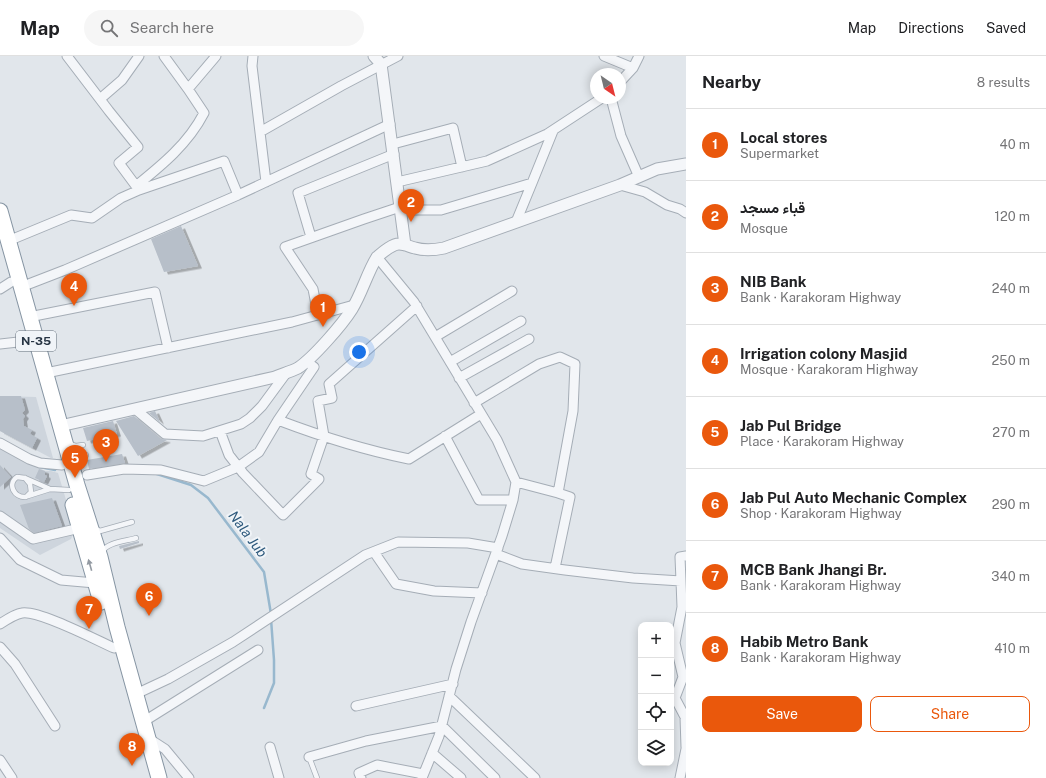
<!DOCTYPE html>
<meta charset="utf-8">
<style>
:root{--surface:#fff;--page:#f6f6f6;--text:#202124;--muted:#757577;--line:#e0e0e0;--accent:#ea580c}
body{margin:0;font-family:"Public Sans",Vazirmatn,sans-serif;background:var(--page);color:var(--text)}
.controls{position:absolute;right:12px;bottom:12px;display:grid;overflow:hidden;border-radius:8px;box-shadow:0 2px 10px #0003}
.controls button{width:36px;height:36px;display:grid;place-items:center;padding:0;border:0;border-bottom:1px solid var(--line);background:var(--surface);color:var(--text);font:20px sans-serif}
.compass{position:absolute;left:590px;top:12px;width:36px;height:36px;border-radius:50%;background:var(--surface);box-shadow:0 2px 10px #0003;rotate:145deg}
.you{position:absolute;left:359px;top:296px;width:14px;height:14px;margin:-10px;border:3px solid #fff;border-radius:50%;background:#1a73e8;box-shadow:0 0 0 6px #1a73e833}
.badge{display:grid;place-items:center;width:26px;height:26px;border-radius:50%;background:var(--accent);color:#fff;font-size:13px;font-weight:700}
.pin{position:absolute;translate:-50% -33px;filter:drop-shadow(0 1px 2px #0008)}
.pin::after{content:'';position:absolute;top:21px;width:14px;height:12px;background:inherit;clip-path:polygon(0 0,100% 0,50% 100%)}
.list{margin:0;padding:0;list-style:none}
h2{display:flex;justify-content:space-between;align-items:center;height:52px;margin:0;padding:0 16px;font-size:17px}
h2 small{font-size:13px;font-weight:400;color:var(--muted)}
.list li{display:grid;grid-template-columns:26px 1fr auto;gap:12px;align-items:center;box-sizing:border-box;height:72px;padding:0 16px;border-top:1px solid var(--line)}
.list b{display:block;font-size:15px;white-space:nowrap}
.list p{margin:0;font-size:13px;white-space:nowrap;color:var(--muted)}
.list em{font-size:13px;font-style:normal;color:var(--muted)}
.actions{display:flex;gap:8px;padding:12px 16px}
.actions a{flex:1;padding:9px 0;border:1px solid var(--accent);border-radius:8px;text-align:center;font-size:14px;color:var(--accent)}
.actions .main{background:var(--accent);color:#fff}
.icon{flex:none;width:22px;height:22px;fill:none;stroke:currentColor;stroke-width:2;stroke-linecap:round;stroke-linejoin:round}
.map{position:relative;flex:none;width:686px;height:722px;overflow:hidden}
header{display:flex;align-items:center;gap:24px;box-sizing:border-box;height:56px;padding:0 20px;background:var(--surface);border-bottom:1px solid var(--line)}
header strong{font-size:19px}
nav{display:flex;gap:22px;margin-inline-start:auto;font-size:14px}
.search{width:280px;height:36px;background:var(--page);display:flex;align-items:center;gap:10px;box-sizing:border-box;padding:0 14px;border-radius:22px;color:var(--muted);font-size:15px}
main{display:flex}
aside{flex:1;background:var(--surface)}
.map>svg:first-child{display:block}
</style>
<header>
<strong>Map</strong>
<div class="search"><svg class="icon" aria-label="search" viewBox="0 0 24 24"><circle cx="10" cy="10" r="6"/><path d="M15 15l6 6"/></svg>Search here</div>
<nav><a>Map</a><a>Directions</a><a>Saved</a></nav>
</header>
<main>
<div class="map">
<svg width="686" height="722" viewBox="0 0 686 722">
<defs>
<filter id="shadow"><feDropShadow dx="4" dy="2.5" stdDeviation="0" flood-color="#0004"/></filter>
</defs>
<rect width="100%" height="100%" fill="#e1e6eb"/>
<path fill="#ced5dd" d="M0,340L36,341L53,402H51L0,375Z
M0,392L45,415H51L58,417L75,474L71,483L40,499L0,472Z"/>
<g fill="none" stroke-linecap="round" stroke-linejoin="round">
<path stroke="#98b8ce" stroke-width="2.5" d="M40,411L55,414
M157,418L191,429L208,442L264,516L271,558
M264,652L274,627V604L271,563"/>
</g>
<path fill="#b7bfc9" filter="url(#shadow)" d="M181,170L198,210L164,216L151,183Z
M0,340H21L25,354L22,357L25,360L23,363L24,370L32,374L30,378L37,382L32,392L0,375Z
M155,355L160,366L149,357Z
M134,360L161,383L167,384L138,400L116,365Z
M113,365L117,378L87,385L83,372Z
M122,398L125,407L89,413L87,404Z
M0,409L11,421L0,431Z
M39,413L45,415V419L47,420L44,426L35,422Z
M52,442L62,470L34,477L29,473L20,449Z
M139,485V487L120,493L119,490Z"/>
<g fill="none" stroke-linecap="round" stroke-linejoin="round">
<defs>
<path id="service" d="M68,387L76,390L83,389
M73,404L78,400L86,399
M25,422L30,428L31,436L26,441C14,442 7,428 17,421L25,422L50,433
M28,440L50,433L69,434
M94,472L100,475L132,466
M102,496C107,486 127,485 136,482
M309,701L317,722"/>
<path id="minor" d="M164,0L188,33L216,0
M253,0L252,10L266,126
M604,0L633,12
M620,26L633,12L639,0
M611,42L621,80L639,121
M100,43L122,24L139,0
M260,76L341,30L398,0
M393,88L453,72L462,111
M397,126L487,105L547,78L602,42
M620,129L645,136L667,149L680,153L686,157
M136,130C162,109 188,88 204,57L188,33
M238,139L390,68
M401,154H441L532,127L553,75
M516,166L532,127
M311,181L298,137L394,98
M8,185L71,159L92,162L121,142L139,134L119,107L138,91L109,55L67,0
M377,201L414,246L497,384L516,426L513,444L502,480L471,566L456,613L439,680L422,722
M21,231L65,214L238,139L224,105L139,134
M0,233L11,226
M318,259L313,233L285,191L364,163L400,151
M29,261L155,236L168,292
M435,281L512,235
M0,288L27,285
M306,305L314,311L278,364C320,380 364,394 409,403L481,358
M450,306L521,265
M46,317L292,266L354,249
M459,322L529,283
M474,347L539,308L560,301L575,308L573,355L558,437L516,426
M135,353L165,378L203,380L241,368L250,362L262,350L287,316
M220,375L229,399L243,417L283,459L319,423L311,418L324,380L318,345L332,342L329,328L417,250
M445,380L479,444H513
M0,387L29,403L40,407L62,409
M87,419L124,413L161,414L204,425L238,411L259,396L278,364
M0,460L33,483L80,472
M0,482L20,504L61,524L95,527
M374,496L396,528L434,535L482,537
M496,498L522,508L565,514L633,522L681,525L680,501L686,500
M555,512L570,441L558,437
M681,525L682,551L675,587L683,621L675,642L685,661L686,691
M0,568C6,564 15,558 22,557C39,554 96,584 114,592
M0,591L15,608L55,670
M136,638L168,623L233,586L365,499L398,486L468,487L498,492
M449,640L535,722
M356,650L453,628
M143,666L258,594
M148,682L165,693L189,722
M270,691L279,722
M432,697L461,722
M309,701L366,685L442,670L495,722
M0,704L12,722
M361,722L359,717L377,709L423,718
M680,722L686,693"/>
<path id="tertiary" d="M374,0L381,8L405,189
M60,370L275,321C282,318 290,316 298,312C313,302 342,269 352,253C362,237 367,217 377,201C383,196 392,188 399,188C405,188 410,191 415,192C425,195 434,194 444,192L620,129L657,113L686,108"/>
<path id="trunk" d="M0,155L77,429L100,501L117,571L159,722
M73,449L101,546"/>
</defs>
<use href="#service" stroke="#a5adb6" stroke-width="6"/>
<use href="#minor" stroke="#a5adb6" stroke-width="11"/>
<use href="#tertiary" stroke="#a5adb6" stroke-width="13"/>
<use href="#trunk" stroke="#8695a3" stroke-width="17"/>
<use href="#service" stroke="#f4f6f9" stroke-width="4.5"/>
<use href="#minor" stroke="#f4f6f9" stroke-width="9"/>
<use href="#tertiary" stroke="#f4f6f9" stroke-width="11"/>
<use href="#trunk" stroke="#fff" stroke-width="15"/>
</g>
<defs><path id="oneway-solid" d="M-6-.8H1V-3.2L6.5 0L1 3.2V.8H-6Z"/></defs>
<use fill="#939aa2" href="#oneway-solid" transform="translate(90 509) rotate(-106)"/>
<g text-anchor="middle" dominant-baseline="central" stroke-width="4" stroke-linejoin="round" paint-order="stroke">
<rect fill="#f0f4f8" stroke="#636e7a" stroke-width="1" x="16" y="275" width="40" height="20" rx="3"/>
<g font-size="12" font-weight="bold" fill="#273544">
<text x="36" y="285">N-35</text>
</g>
<g font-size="14" font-style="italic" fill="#2d597c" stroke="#f0f4f8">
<text transform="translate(248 478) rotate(53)">Nala Jub</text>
</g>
</g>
</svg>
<div class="controls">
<button>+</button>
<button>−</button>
<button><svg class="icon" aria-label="locate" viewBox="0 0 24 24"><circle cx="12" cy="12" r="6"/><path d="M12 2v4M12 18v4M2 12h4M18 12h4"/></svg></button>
<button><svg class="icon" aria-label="layers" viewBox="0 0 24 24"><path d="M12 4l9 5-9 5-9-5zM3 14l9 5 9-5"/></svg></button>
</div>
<svg class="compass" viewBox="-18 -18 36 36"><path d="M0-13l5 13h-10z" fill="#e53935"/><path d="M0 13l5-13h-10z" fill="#757577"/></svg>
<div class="you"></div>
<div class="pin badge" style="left:323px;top:271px">1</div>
<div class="pin badge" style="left:411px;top:166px">2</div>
<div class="pin badge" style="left:106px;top:406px">3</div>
<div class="pin badge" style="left:74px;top:250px">4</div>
<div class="pin badge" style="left:75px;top:422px">5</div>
<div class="pin badge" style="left:149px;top:560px">6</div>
<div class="pin badge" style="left:89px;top:573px">7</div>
<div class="pin badge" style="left:132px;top:710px">8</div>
</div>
<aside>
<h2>Nearby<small>8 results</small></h2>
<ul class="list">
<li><span class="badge">1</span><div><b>Local stores</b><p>Supermarket</p></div><em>40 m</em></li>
<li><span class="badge">2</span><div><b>قباء مسجد</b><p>Mosque</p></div><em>120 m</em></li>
<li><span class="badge">3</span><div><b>NIB Bank</b><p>Bank · Karakoram Highway</p></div><em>240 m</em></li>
<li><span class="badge">4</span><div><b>Irrigation colony Masjid</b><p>Mosque · Karakoram Highway</p></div><em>250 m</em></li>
<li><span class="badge">5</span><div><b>Jab Pul Bridge</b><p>Place · Karakoram Highway</p></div><em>270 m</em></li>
<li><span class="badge">6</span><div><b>Jab Pul Auto Mechanic Complex</b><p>Shop · Karakoram Highway</p></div><em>290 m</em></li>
<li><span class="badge">7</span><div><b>MCB Bank Jhangi Br.</b><p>Bank · Karakoram Highway</p></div><em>340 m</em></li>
<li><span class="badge">8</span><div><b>Habib Metro Bank</b><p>Bank · Karakoram Highway</p></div><em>410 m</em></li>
</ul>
<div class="actions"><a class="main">Save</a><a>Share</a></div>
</aside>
</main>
